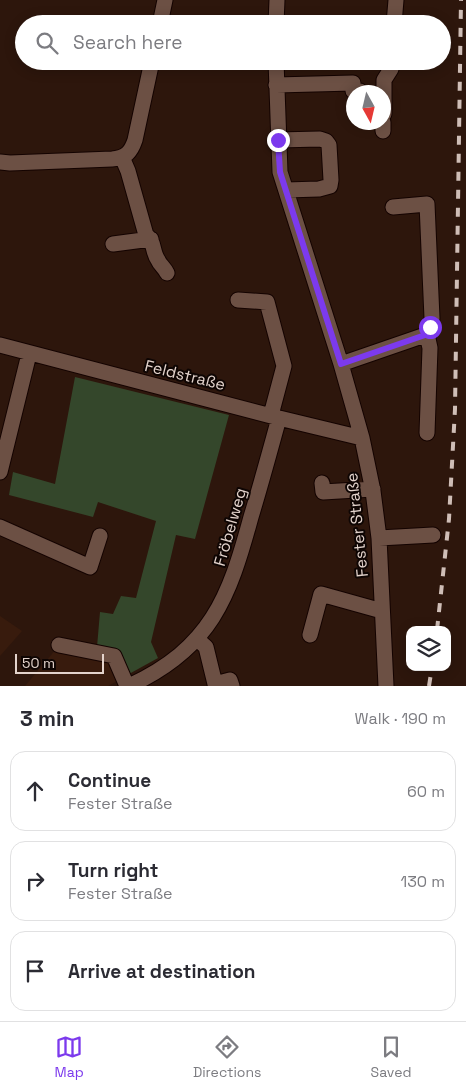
<!DOCTYPE html>
<meta charset="utf-8">
<style>
:root{--surface:#fff;--page:#f7f7f7;--text:#2b2b33;--muted:#7c7c81;--line:#e1e1e2;--accent:#7c3aed}
body{margin:0;font-family:"Space Grotesk",sans-serif;background:var(--page);color:var(--text)}
.controls{position:absolute;right:15px;bottom:15px;display:grid;overflow:hidden;border-radius:10px;box-shadow:0 2px 12px #0003}
.controls button{width:45px;height:45px;display:grid;place-items:center;padding:0;border:0;border-bottom:1px solid var(--line);background:var(--surface);color:var(--text);font:25px sans-serif}
.compass{position:absolute;left:346px;top:85px;width:45px;height:45px;border-radius:50%;background:var(--surface);box-shadow:0 2px 12px #0003;rotate:172deg}
.scale{position:absolute;left:15px;bottom:12px;width:89px;box-sizing:border-box;padding-left:5px;border:2px solid #e3d3cc;border-top:0;font-size:14px;line-height:18px;white-space:nowrap;color:#e3d3cc;-webkit-text-stroke:4px #0e0503;paint-order:stroke}
.stop{position:absolute;width:15px;height:15px;margin:-11px;border:4px solid #7c3aed;border-radius:50%;background:#fff}
.stop.end{background:#7c3aed;border-color:#fff;box-shadow:0 1px 5px #0008}
.list{margin:0;padding:0;list-style:none}
h2{display:flex;justify-content:space-between;align-items:center;height:65px;margin:0;padding:0 20px;font-size:21px}
h2 small{font-size:16px;font-weight:400;color:var(--muted)}
.list li{display:grid;grid-template-columns:32px 1fr auto;gap:15px;align-items:center;box-sizing:border-box;height:80px;margin:0 10px 10px;padding:0 10px;border:1px solid var(--line);border-radius:15px}
.list b{display:block;font-size:19px;white-space:nowrap}
.list p{margin:0;font-size:16px;white-space:nowrap;color:var(--muted)}
.list em{font-size:16px;font-style:normal;color:var(--muted)}
.icon{flex:none;width:28px;height:28px;fill:none;stroke:currentColor;stroke-width:2;stroke-linecap:round;stroke-linejoin:round}
.map{position:relative;flex:none;width:466px;height:686px;overflow:hidden}
.search{position:absolute;background:var(--surface);box-shadow:0 2px 12px #0003;left:15px;right:15px;top:15px;height:55px;display:flex;align-items:center;gap:12px;box-sizing:border-box;padding:0 18px;border-radius:28px;color:var(--muted);font-size:19px}
.sheet{height:335px;background:var(--surface)}
nav{display:flex;justify-content:space-around;align-items:center;box-sizing:border-box;height:70px;border-top:1px solid var(--line);background:var(--surface);font-size:14px;color:var(--muted)}
nav a{display:grid;justify-items:center;gap:2px}
nav .on{color:var(--accent)}
.map>svg:first-child{display:block}
</style>
<div class="map">
<svg width="466" height="686" viewBox="0 0 466 686">
<rect width="100%" height="100%" fill="#2d160c"/>
<path fill="#381b0d" d="M0,616L22,631L0,656Z
M57,648L109,660L119,680L108,686H25Z"/>
<path fill="#34472b" d="M75,377L229,415L195,539L176,535L151,642L158,658L129,674L97,647L100,612L113,614L121,596L136,598L156,521L98,502L93,517L9,495L13,472L55,484Z"/>
<g fill="none" stroke-linecap="round" stroke-linejoin="round">
<defs>
<path id="minor" d="M160,24L165,0
M276,24L277,0
M394,24L396,0
M276,61L280,172L341,364L362,438L373,491L379,538L386,686
M276,85L353,83V91H360V92
M384,114V80L391,69V61
M383,131V122
M278,140L320,139L326,141L329,145L331,180L330,186L319,189L286,190
M122,157L128,171L146,235C155,241 152,252 158,260C160,265 164,267 167,273
M0,162L10,163L112,159C126,158 131,152 135,140L152,61
M393,207L427,204L432,318L428,339L430,348L427,433
M113,244L151,239
M238,300L267,302L284,366L271,415
M0,345L279,418L362,438
M341,364L428,334
M0,472L29,354
M322,483L323,492L373,489
M0,527L90,567L100,536
M379,538L433,535
M310,635L321,594L382,611
M197,639L206,647L215,684L230,680L232,686
M59,645L114,656L127,686
M129,686C211,648 229,598 251,517C261,484 270,451 279,418"/>
</defs>
<use href="#minor" stroke="#140300" stroke-width="17"/>
<use href="#minor" stroke="#6c5044" stroke-width="15"/>
<path stroke="#cfbeb7" stroke-width="4" stroke-dasharray="9 9" stroke-linecap="butt" d="M437,630L449,519L455,409L461,0
M429,686L432,667"/>
</g>
<g fill="none" stroke-linecap="round" stroke-linejoin="round">
<path stroke="#7c3aed" stroke-width="6" d="M278,140L280,172L341,364L428,334L430,327"/>
</g>
<g text-anchor="middle" dominant-baseline="central" stroke-width="4" stroke-linejoin="round" paint-order="stroke">
<g font-size="16" fill="#e3d3cc" stroke="#0e0503">
<text transform="translate(185 375) rotate(14)">Feldstraße</text>
<text transform="translate(357 525) rotate(-96)">Fester Straße</text>
<text transform="translate(230 527) rotate(-74)">Fröbelweg</text>
</g>
</g>
</svg>
<div class="controls">
<button><svg class="icon" aria-label="layers" viewBox="0 0 24 24"><path d="M12 4l9 5-9 5-9-5zM3 14l9 5 9-5"/></svg></button>
</div>
<svg class="compass" viewBox="-18 -18 36 36"><path d="M0-13l5 13h-10z" fill="#e53935"/><path d="M0 13l5-13h-10z" fill="#7c7c81"/></svg>
<div class="scale">50 m</div>
<div class="stop" style="left:430px;top:327px"></div>
<div class="stop end" style="left:278px;top:140px"></div>
<div class="search"><svg class="icon" aria-label="search" viewBox="0 0 24 24"><circle cx="10" cy="10" r="6"/><path d="M15 15l6 6"/></svg>Search here</div>
</div>
<section class="sheet">
<h2>3 min<small>Walk · 190 m</small></h2>
<ul class="list">
<li><svg class="icon" aria-label="ahead" viewBox="0 0 24 24"><path d="M12 20V5M6 11l6-6 6 6"/></svg><div><b>Continue</b><p>Fester Straße</p></div><em>60 m</em></li>
<li><svg class="icon" aria-label="right" viewBox="0 0 24 24"><path d="M7 20v-9h11M14 6l5 5-5 5"/></svg><div><b>Turn right</b><p>Fester Straße</p></div><em>130 m</em></li>
<li><svg class="icon" aria-label="arrive" viewBox="0 0 24 24"><path d="M6 21V4h12l-3 4 3 4H6"/></svg><div><b>Arrive at destination</b></div></li>
</ul>
</section>
<nav>
<a class="on"><svg class="icon" aria-label="map" viewBox="0 0 24 24"><path d="M3 6l6-2 6 2 6-2v14l-6 2-6-2-6 2zM9 4v14M15 6v14"/></svg>Map</a>
<a><svg class="icon" aria-label="directions" viewBox="0 0 24 24"><path d="M12 3l9 9-9 9-9-9zM9 14v-3h6M13 9l2 2-2 2"/></svg>Directions</a>
<a><svg class="icon" aria-label="saved" viewBox="0 0 24 24"><path d="M7 4h10v16l-5-4-5 4z"/></svg>Saved</a>
</nav>
